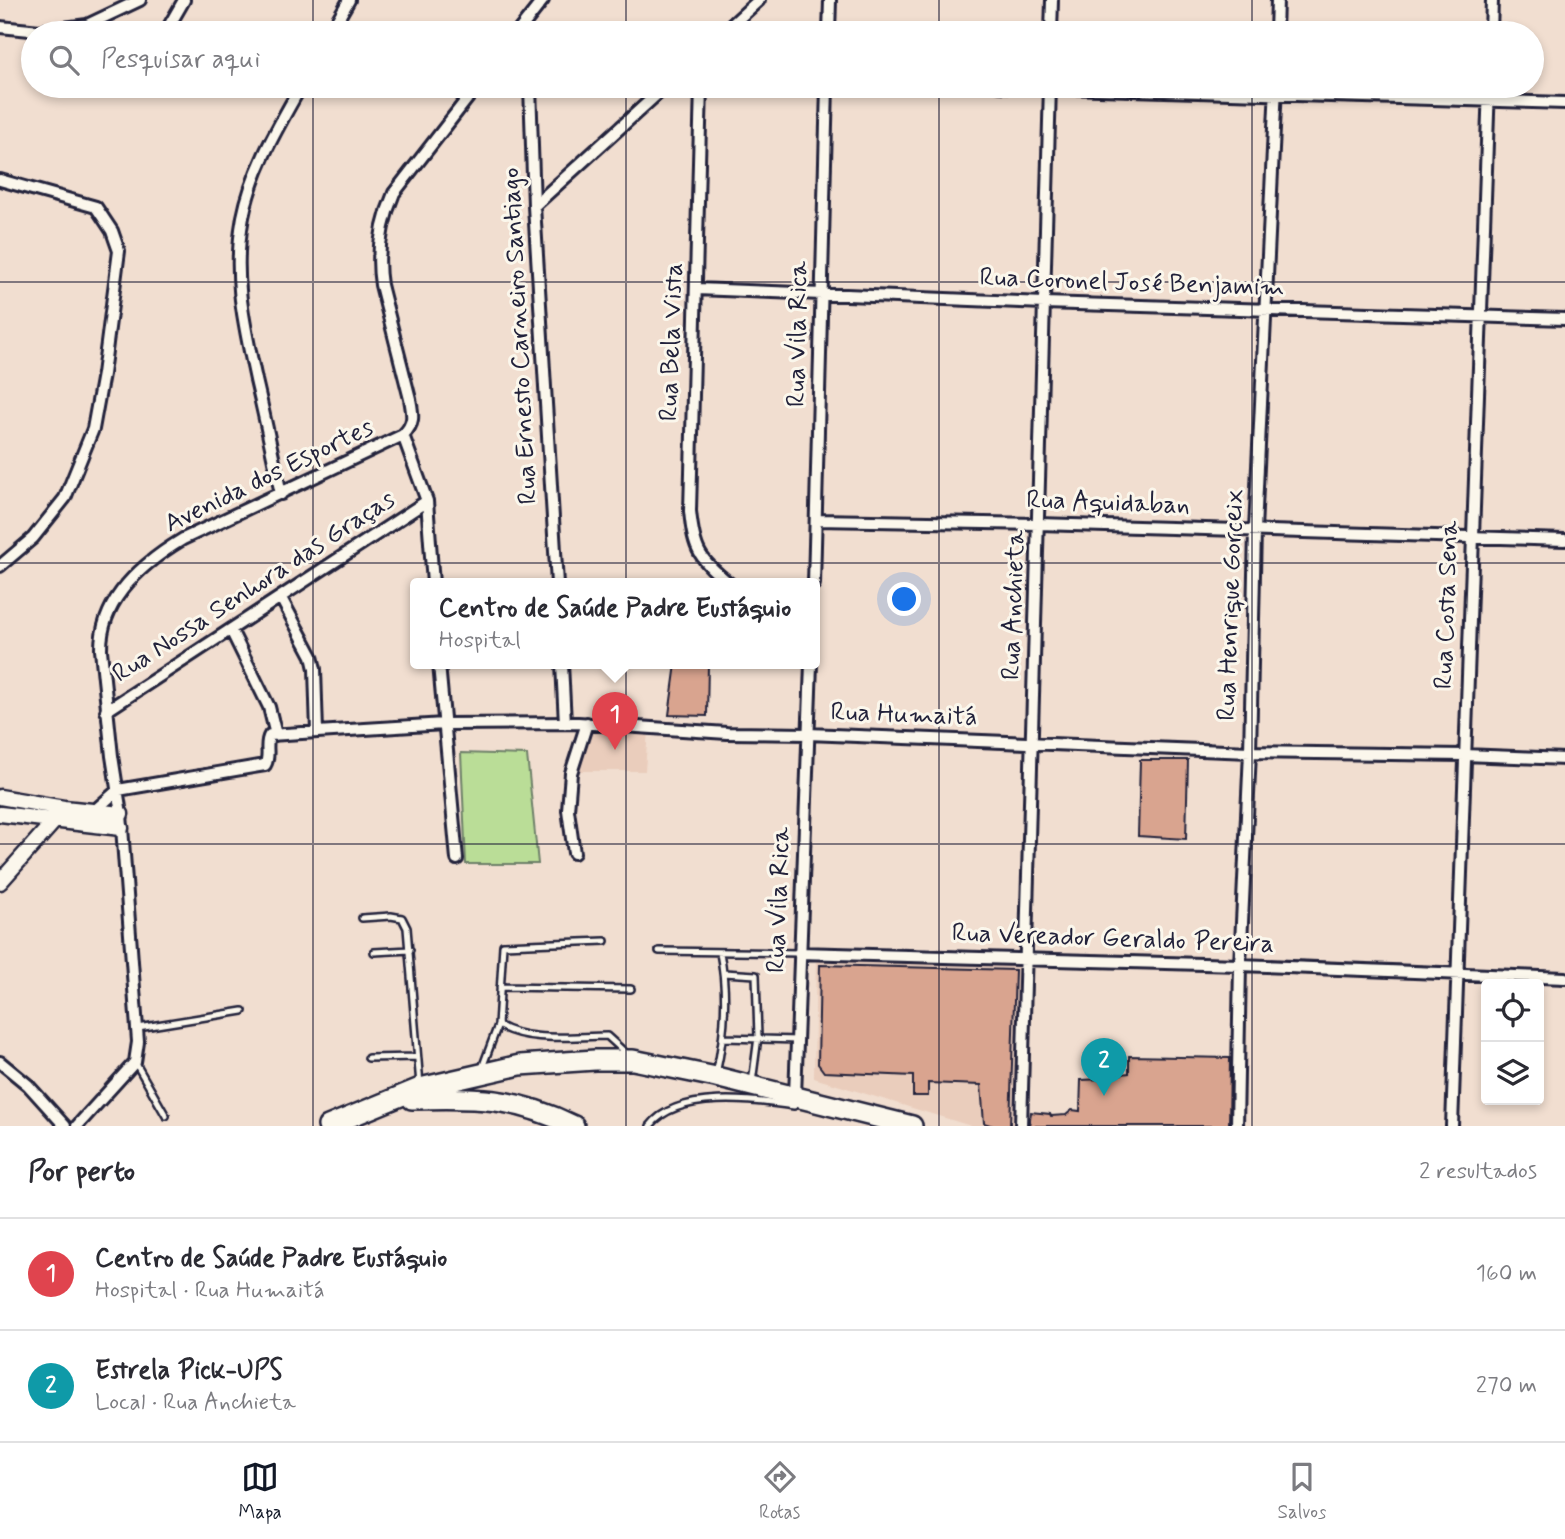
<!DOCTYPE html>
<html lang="pt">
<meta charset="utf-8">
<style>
:root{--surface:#fff;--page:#f7f7f7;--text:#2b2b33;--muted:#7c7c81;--line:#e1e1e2;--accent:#111827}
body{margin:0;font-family:Mynerve,sans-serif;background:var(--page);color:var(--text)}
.controls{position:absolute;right:21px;bottom:21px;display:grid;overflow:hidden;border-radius:7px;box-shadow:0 4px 10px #0003}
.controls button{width:63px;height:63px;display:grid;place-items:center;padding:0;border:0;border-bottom:2px solid var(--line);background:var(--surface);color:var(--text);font:35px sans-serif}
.you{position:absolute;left:905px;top:600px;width:24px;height:24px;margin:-18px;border:5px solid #fff;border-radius:50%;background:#1a73e8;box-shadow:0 0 0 10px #1a73e833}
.badge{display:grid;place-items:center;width:46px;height:46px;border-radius:50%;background:var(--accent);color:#fff;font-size:23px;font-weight:700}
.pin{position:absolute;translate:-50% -58px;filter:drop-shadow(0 2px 4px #0008)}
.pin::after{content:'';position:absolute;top:37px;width:24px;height:21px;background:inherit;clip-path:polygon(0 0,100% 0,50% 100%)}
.popup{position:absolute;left:410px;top:578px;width:410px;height:91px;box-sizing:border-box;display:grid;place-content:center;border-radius:7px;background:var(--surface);filter:drop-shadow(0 2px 5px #0005);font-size:23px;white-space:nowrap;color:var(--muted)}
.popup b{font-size:26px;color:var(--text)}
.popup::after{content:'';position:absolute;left:50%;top:100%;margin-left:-14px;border:14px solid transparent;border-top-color:var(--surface)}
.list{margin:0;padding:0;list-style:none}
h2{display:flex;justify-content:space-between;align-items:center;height:91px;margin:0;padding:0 28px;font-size:30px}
h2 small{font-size:23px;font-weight:400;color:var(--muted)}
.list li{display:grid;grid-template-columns:46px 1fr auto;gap:21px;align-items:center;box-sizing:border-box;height:112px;padding:0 28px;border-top:2px solid var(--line)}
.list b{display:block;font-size:26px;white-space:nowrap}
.list p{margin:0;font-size:23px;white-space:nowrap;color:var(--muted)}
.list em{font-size:23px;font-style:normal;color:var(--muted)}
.icon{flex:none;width:38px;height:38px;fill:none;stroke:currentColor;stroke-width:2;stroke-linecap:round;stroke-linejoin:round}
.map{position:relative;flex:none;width:1565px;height:1126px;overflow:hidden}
.search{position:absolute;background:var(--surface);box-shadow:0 4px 10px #0003;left:21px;right:21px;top:21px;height:77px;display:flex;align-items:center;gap:18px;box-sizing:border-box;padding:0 24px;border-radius:38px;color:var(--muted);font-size:26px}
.sheet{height:315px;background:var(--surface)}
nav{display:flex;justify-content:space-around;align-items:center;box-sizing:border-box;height:98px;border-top:2px solid var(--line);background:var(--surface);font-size:19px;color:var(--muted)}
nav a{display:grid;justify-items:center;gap:4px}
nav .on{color:var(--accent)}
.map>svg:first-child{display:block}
</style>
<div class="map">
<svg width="1565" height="1126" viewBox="0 0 1565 1126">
<rect width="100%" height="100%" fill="#f1ded0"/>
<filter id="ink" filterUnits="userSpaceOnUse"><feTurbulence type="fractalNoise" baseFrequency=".0143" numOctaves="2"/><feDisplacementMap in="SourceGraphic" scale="14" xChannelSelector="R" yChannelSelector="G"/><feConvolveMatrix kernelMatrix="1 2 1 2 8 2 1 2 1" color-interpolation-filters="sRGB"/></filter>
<g filter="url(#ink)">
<path fill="#eacdbc" d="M591,728L648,730L645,771H578Z
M816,956L1018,962L1021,1126H971L814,1078Z"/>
<path fill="#badd97" stroke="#6e8069" stroke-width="2" d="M461,753L527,755L538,864H466Z"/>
<path fill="#d9a48f" stroke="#22223b" stroke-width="2" d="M676,664H708L707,716L669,715Z
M1140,760H1188L1186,839L1138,836Z
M820,965L1015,970L1010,1126H993L984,1123L981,1085L928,1083V1096H913V1076L824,1072L818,1064Z
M1129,1056L1230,1058L1229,1126H1029L1031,1112L1050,1114L1051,1116L1066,1115L1072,1110L1080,1111L1081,1080L1103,1079L1105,1076L1129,1073Z"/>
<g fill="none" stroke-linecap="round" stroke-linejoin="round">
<defs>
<path id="lane" d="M362,918L391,916L402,918L407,928L420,1085
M659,951L799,953
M374,952L410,950
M724,973L756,975L758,1037L752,1083
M500,987L631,989
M498,1025C529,1043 572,1036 607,1036L629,1056
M138,1028L243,1011
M724,1038L797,1040
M368,1058L417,1057
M135,1062L166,1116
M482,1068L498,1025L503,945L605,941
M716,1074C725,1034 728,993 720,953
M650,1126C677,1090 755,1100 794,1106"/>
<path id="street" d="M0,27L40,31L87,25L140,0
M165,33L184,0
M330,33L349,0
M517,33L543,0
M723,33L759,0
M829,33L830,0
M1051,33L1052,0
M1276,33L1277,0
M1491,33L1492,0
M530,86L534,206L557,584
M701,86L690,511C694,551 699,559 730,584
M1000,86L1565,103
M0,180L96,207L112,231L119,251L103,374L93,429L65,498L33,538L0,566
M534,206L666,86
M697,289L1044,303L1565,319
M403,435L427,501L433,584
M281,494C273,456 265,418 256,380C244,323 232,275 243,217C252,170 278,127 301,86
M817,520L1039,524L1565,540
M814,584L827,86
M281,598L312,656L315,669L317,732
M231,630L269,707L276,735
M439,664L457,859
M562,664L565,723
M106,711L427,501
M118,790L265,765C271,756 264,744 270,735L444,724L578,723L727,733L808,734L1250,752L1464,755L1565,759
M93,812L118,790
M574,853L568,810L571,773L587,723
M799,953L1240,965L1565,978
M0,1062L28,1085L65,1126
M795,1096L811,664
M77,1126L135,1062L138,1042L121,814L112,756L101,650C100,599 143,563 183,539L403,435C415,423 413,415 410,399L381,285C376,253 381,223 394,193L477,86
M1021,1126L1050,86
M1237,1126L1240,965L1250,752L1255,530L1276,86
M1452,1126L1489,86"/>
<path id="secondary" d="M0,797L64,808L121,814
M0,814L121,828
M0,882L57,818"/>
<path id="highway" d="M412,1099C476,1097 515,1097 574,1126
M328,1126L420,1088L520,1065L595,1060H633L716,1077L912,1126"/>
</defs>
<use href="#lane" stroke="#22223b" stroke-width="10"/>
<use href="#street" stroke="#22223b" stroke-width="16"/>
<use href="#secondary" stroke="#22223b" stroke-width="19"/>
<use href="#highway" stroke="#22223b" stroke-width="24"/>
<use href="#lane" stroke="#fbf7ec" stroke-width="5"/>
<use href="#street" stroke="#fbf7ec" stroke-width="10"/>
<use href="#secondary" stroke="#fbf7ec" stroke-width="14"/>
<use href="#highway" stroke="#fbf7ec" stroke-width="19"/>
</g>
</g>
<path fill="none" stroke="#22223b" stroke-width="2" stroke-opacity="0.55" d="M313,0V33M626,0V33M939,0V33M1252,0V33M313,86V1126M626,86V1126M939,86V1126M1252,86V1126M0,282H1565M0,563H1565M0,844H1565"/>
<g text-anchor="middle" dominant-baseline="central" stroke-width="6" stroke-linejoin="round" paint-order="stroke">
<g font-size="26" fill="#22223b" stroke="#fbf7ec">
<text transform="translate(1132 283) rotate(2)">Rua Coronel José Benjamim</text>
<text transform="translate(798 334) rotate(-89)">Rua Vila Rica</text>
<text transform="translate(520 336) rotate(-93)">Rua Ernesto Carneiro Santiago</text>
<text transform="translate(672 342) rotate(-88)">Rua Bela Vista</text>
<text transform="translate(269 476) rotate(-26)">Avenida dos Esportes</text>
<text transform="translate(1108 503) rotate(2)">Rua Aquidaban</text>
<text transform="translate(254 587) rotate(-33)">Rua Nossa Senhora das Graças</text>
<text transform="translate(1014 605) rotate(-88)">Rua Anchieta</text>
<text transform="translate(1231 605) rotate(-88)">Rua Henrique Gorceix</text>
<text transform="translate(1447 605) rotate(-88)">Rua Costa Sena</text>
<text transform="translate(904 715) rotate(2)">Rua Humaitá</text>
<text transform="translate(779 900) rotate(-88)">Rua Vila Rica</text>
<text transform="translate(1113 939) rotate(2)">Rua Vereador Geraldo Pereira</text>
</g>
</g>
</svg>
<div class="controls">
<button><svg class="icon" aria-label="locate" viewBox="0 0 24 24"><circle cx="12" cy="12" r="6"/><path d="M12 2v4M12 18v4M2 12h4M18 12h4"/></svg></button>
<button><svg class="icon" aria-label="layers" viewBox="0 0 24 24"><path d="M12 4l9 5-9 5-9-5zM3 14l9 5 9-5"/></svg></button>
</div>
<div class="you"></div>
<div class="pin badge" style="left:615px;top:750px;background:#e0444e">1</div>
<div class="popup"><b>Centro de Saúde Padre Eustáquio</b>Hospital</div>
<div class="pin badge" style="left:1104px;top:1096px;background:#0f9aa8">2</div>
<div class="search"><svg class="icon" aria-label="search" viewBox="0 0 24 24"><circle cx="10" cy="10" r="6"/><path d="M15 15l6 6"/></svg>Pesquisar aqui</div>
</div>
<section class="sheet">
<h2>Por perto<small>2 resultados</small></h2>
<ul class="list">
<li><span class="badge" style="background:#e0444e">1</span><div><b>Centro de Saúde Padre Eustáquio</b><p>Hospital · Rua Humaitá</p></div><em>160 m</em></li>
<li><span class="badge" style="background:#0f9aa8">2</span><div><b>Estrela Pick-UPS</b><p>Local · Rua Anchieta</p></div><em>270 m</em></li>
</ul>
</section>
<nav>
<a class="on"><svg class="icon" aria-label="map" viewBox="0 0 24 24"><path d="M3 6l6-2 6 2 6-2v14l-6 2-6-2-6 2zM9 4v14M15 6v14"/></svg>Mapa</a>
<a><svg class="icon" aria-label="directions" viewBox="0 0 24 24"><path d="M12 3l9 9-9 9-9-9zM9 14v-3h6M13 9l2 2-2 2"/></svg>Rotas</a>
<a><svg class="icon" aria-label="saved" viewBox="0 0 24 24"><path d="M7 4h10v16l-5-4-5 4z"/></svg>Salvos</a>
</nav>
